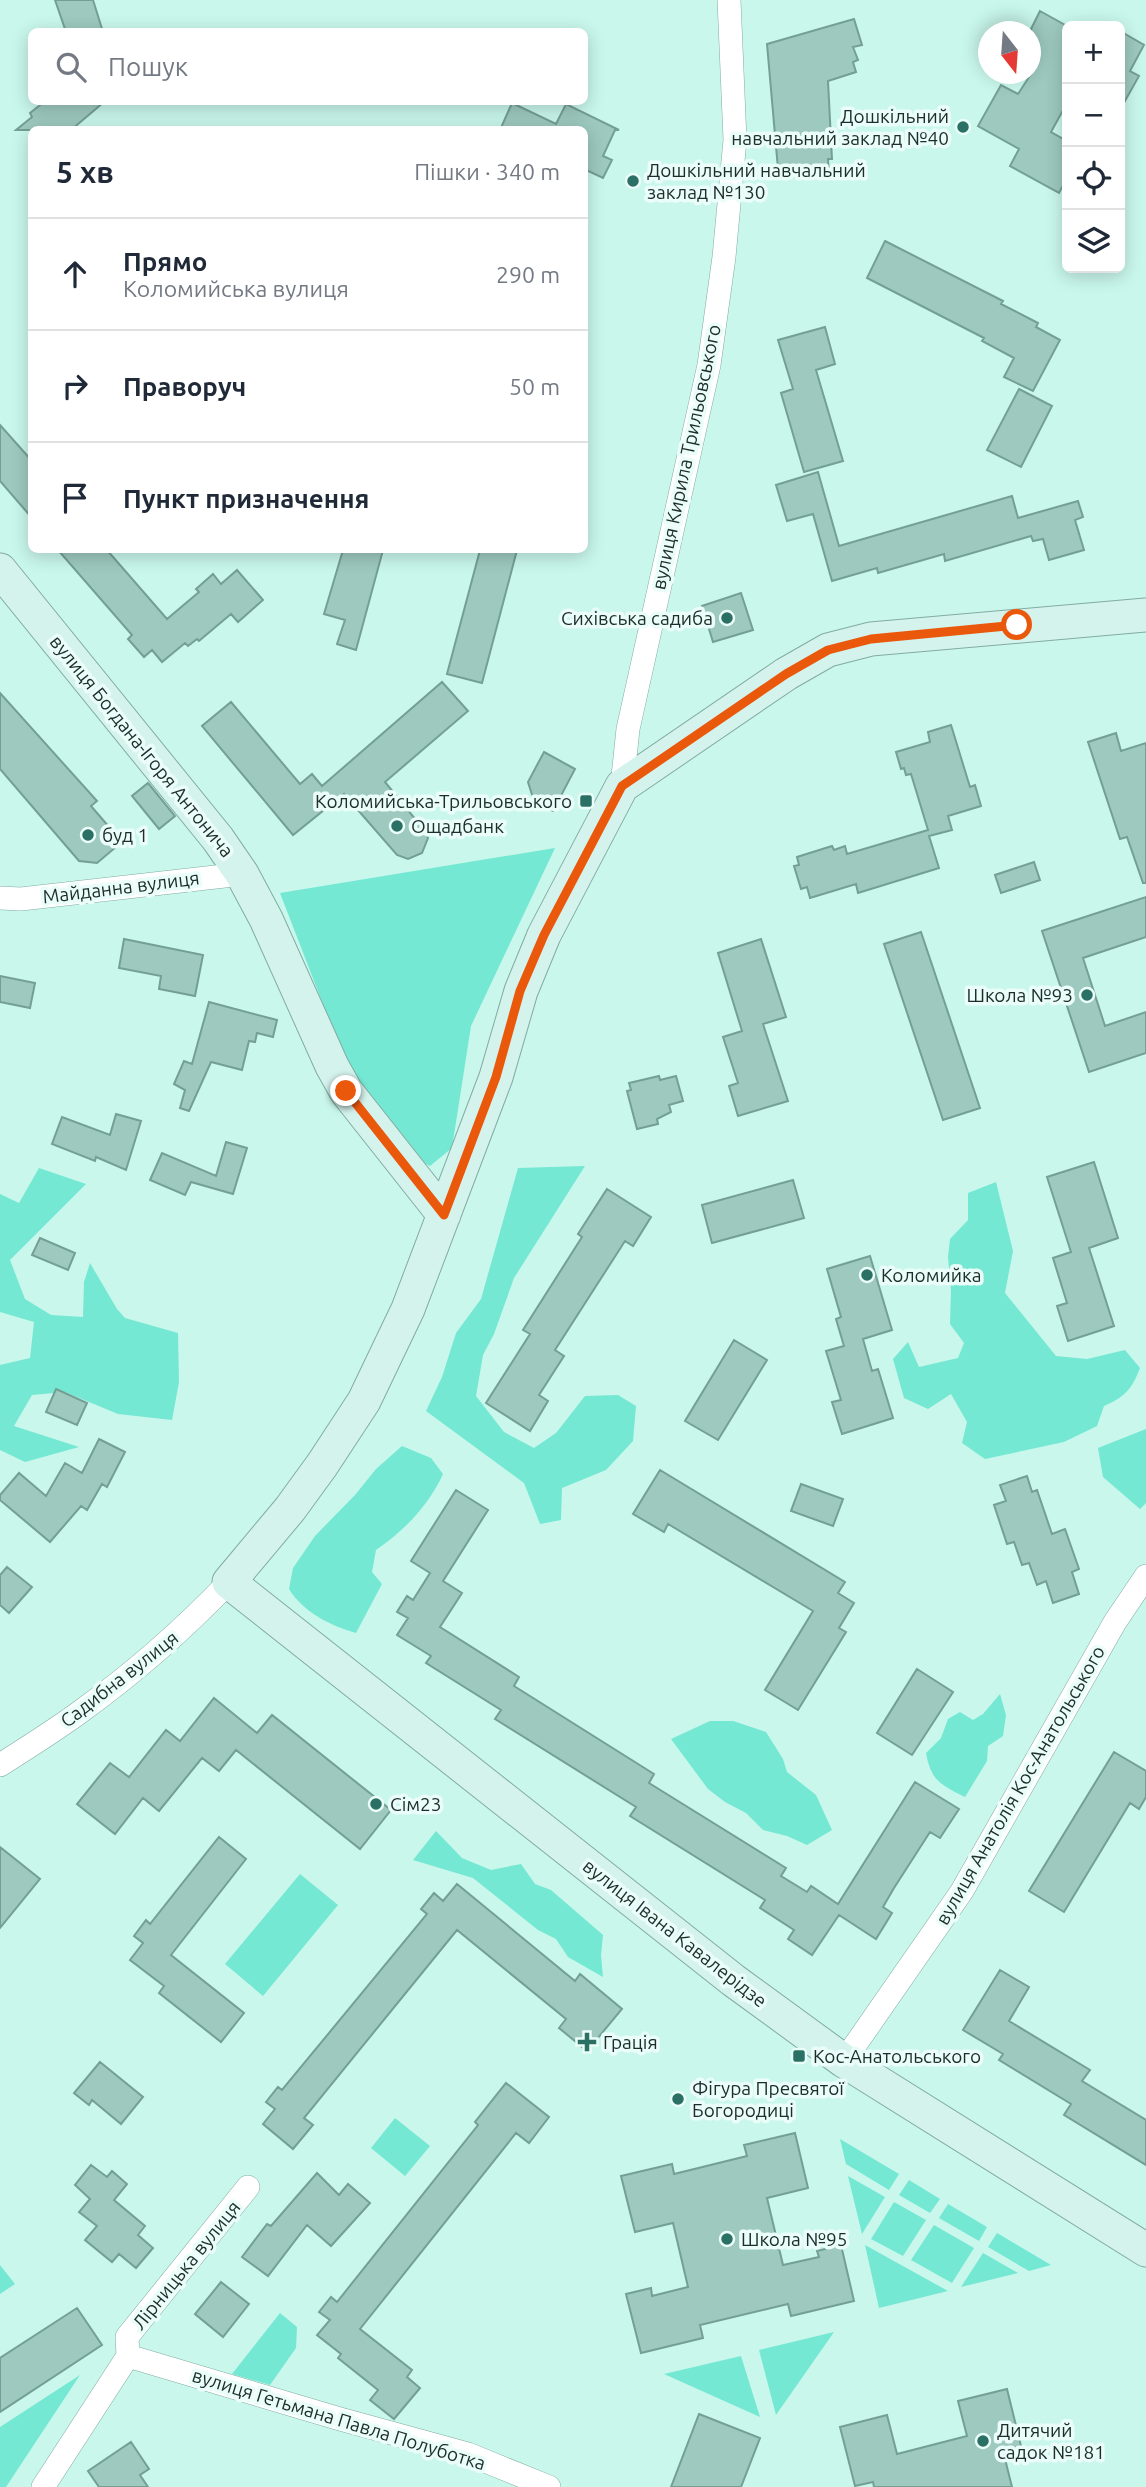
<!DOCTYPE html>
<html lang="uk">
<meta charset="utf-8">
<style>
:root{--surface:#fff;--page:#f6f6f7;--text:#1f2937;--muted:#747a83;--line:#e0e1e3}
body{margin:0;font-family:Ubuntu,sans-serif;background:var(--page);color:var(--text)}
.controls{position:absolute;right:21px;top:21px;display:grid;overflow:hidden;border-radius:10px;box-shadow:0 4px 18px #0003}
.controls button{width:63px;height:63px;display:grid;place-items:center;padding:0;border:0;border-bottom:2px solid var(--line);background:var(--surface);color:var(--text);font:35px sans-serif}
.compass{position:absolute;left:978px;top:21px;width:63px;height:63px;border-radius:50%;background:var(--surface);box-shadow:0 4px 18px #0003;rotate:163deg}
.stop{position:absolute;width:21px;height:21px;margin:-16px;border:5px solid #ea580c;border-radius:50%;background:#fff}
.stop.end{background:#ea580c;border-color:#fff;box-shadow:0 2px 7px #0008}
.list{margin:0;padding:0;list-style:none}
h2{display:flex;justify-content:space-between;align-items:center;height:91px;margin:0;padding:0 28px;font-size:30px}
h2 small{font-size:23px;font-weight:400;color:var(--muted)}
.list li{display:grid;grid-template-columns:46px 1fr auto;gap:21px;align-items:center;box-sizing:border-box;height:112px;padding:0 28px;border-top:2px solid var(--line)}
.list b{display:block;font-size:26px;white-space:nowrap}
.list p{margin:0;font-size:23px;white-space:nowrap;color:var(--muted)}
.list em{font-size:23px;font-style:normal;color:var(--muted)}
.icon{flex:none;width:38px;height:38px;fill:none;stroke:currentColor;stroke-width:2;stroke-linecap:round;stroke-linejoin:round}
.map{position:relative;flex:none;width:1146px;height:2487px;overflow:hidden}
.search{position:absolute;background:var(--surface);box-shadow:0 4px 18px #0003;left:28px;top:28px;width:560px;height:77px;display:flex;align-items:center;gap:18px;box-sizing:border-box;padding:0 24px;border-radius:10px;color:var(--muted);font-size:26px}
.panel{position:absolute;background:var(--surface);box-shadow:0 4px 18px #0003;left:28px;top:126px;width:560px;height:427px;border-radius:10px}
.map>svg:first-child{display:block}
</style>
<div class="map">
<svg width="1146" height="2487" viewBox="0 0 1146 2487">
<rect width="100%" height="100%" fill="#c9f7ec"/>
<path fill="#74e8d3" d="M555,848L471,1026L452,1148L430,1166L409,1157L353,1082L280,893Z
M585,1166L514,1278L494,1334L483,1355L476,1396L504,1432L534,1448L556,1433L585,1396L618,1395L636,1406L633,1441L606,1470L562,1488L561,1520L540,1524L524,1483L426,1411L442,1377L456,1333L481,1299L518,1168Z
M39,1168L86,1184L10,1260L25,1299L51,1315L83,1317L84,1282L90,1263L117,1309L125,1318L178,1333L179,1382L172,1420L118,1414L65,1392L32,1395L14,1426L79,1447L25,1462L0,1450V1365L30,1358L34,1322L0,1312V1194L19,1203Z
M996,1182L1013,1251L1005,1293L1056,1356L1087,1359L1125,1350L1140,1368C1132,1389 1125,1397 1104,1406L1097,1426L1064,1442L985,1459L962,1443L967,1422L951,1394L928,1409L904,1398L893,1359L908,1342L919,1367L958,1358L964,1343L950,1324L951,1290L948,1257L950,1239L968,1220V1193Z
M1146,1429V1503L1140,1509L1103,1477L1098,1448Z
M402,1446L431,1458L443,1474C429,1505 404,1531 376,1550L372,1572L382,1584L356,1633C331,1626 303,1612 289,1589L293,1568L315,1536L355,1495L376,1469Z
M1000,1694L1006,1715L1003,1736L988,1746L987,1761L965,1797C941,1785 931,1781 926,1753L941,1738L948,1719L960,1712L973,1720L983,1714Z
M710,1721H733L766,1732L783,1759L787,1772L816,1795L832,1830L807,1845L787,1836L763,1830L746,1813L725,1802L708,1789L671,1739Z
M436,1831L462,1858L491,1870L521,1864L535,1884L551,1890L603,1935L601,1955L603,1977L568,1957L556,1939L538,1930L473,1878L413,1860Z
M300,1874L338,1905L263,1996L225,1964Z
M395,2118L430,2146L405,2176L371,2148Z
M840,2139L899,2174L889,2190L846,2164Z
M848,2176L885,2197L862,2234Z
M909,2180L940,2199L930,2213L899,2195Z
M894,2202L926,2220L903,2256L871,2239Z
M948,2204L987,2227L979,2241L939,2218Z
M934,2225L974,2248L952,2283L911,2260Z
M997,2233L1051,2265L1029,2271L988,2247Z
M865,2245L948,2291L879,2308Z
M983,2253L1018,2273L961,2287Z
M0,2265L15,2284L0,2294Z
M280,2313L297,2327L296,2348L270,2385L232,2374Z
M834,2332L776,2415L759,2350Z
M741,2356L760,2417L664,2374Z
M80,2375L6,2487H0V2427Z"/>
<path fill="#9dc9bf" stroke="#749f95" stroke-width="2" d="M55,0H93L103,32H66Z
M1040,11L1067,26V103L1051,132L1067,141V178L1059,193L1010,166L1019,149L978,126L1001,85L1018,94L1031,74V29Z
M854,19L862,45L853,47L858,60L853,62L856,72L828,81L832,159H828L829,175H802V169H778L767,44Z
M1120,31L1144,45L1130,71L1139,76L1120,110Z
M44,102H104L71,130H16L32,117L30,113Z
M512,103L556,124L566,104L619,130H615L603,156L612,160L603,178L584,169V130H500Z
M885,241L1003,301L1001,304L1038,323L1036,327L1060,340L1033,391L1004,377L1014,358L982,341L984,338L867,278Z
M825,327L835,364L816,370L843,461L804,472L781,393L793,389L778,340Z
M1019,389L1052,406L1021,467L987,450Z
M0,425L32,461V518L0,481Z
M818,472L839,546L1012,496L1018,518L1078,501L1083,517L1075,520L1084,550L1049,560L1043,539L1033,541L1031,536L945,561L944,554L878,573L877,568L832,581L813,514L787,521L776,485Z
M58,550H107L167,619L199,592L196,589L213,574L221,584L237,570L263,600L238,622L231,614L199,641L197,639L188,646L185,643L162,662L152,650L144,657L128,639L132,635Z
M343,550H383L356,650L337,644L345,620L324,614Z
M480,550H517L482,683L447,674Z
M741,593L753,630L713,642L702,606Z
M442,682L468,711L385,782L425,831L428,838L422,853L408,859L397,855L344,794L293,835L202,726L231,702L300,784L312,774L322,786Z
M0,693L97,801L91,806L122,842L97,863L79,861L0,769Z
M951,725L970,787L975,785L981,806L948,816L952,830L929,836L939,868L858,893L856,884L810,898L807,887L801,889L794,866L799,865L797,857L832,846L834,850L845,846L847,854L928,830L911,774L906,775L904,768L901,769L896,752L930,742L928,732Z
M1116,733L1121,751L1146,743V883H1143L1127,837L1120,839L1088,742Z
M544,752L575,769L553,811L534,801L528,782Z
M148,783L175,816L159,829L132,796Z
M1034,862L1040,880L1001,893L995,875Z
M1146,897V937L1083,958L1105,1026L1146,1012V1053L1089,1072L1042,931Z
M921,932L980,1108L943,1120L884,944Z
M124,939L203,955L195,996L159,989L161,976L119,968Z
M761,939L786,1017L763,1024L788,1101L738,1116L729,1086L738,1083L723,1037L742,1031L718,953Z
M0,976L35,983L30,1008L0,1002Z
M209,1002L277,1020L273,1037L257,1033L255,1042L249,1041L242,1070L211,1062L189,1111L180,1108L185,1090L174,1084L184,1061L192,1064Z
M659,1076L660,1080L676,1076L683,1101L669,1105L671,1112L657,1119L658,1124L637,1129L627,1091L631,1090L629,1083Z
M116,1114L141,1121L126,1170L96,1157L95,1161L52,1144L62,1117L110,1135Z
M226,1142L247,1148L233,1194L191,1182L185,1195L150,1180L162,1153L216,1176Z
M1094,1162L1118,1238L1089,1248L1114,1326L1068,1341L1057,1306L1067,1303L1053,1258L1071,1252L1047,1177Z
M793,1180L804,1218L712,1243L702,1205Z
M607,1189L651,1217L633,1246L625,1241L555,1350L564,1356L539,1395L548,1401L530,1431L486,1403L530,1334L523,1330L582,1237L578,1234Z
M40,1238L75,1253L68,1270L32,1255Z
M870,1256L892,1330L863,1339L872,1371L878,1369L893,1418L842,1434L832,1402L841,1400L826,1351L844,1346L836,1319L841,1317L827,1269Z
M734,1340L767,1360L718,1440L685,1421Z
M56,1389L87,1403L77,1425L46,1412Z
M99,1439L125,1452L107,1487L102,1484L87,1510L81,1506L50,1542L0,1500V1495L19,1473L46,1496L65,1463L82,1473Z
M660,1470L845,1582L838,1593L854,1603L839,1628L846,1632L798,1710L765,1690L813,1611L668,1524L664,1532L633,1514Z
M1027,1476L1032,1492L1037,1490L1052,1534L1065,1529L1079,1569L1072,1572L1079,1594L1053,1603L1046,1581L1037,1585L1029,1563L1022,1565L1014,1542L1007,1544L994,1505L1006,1501L1000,1485Z
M801,1484L843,1499L833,1526L791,1511Z
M456,1490L488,1510L443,1581L462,1593L440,1627L519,1677L514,1686L654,1774L649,1783L786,1868L781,1876L807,1892L811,1886L838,1904L915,1782L959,1809L940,1838L930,1832L894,1888L883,1907L892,1913L876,1939L839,1915L812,1955L788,1939L794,1930L760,1908L765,1900L630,1816L636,1807L495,1719L501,1710L426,1663L431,1656L397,1635L408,1618L397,1612L407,1596L413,1600L430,1573L411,1561Z
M7,1567L32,1587L9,1613L0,1605V1575Z
M917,1669L953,1692L912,1755L877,1733Z
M214,1698L257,1733L272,1715L391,1810L360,1849L236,1750L219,1771L202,1758L159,1811L143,1798L115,1834L77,1804L110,1763L129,1777L166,1730L180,1741Z
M1114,1752L1146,1771V1797L1139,1809L1130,1803L1064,1912L1029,1891Z
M219,1837L246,1859L171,1955L244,2013L221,2042L159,1993L164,1986L130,1960L143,1943L134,1936L146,1920L150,1924Z
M0,1847L40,1879L0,1928Z
M457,1884L575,1981L580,1974L622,2009L587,2051L559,2028L566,2019L457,1930L304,2118L313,2125L293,2149L263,2124L275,2109L266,2102L278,2087L282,2090L427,1914L421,1909L434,1893L443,1901Z
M1000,1970L1029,1987L1009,2021L1090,2070L1082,2081L1146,2120V2165L1064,2115L1071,2104L999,2060L1003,2054L963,2030Z
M100,2062L143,2097L121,2124L92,2100L89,2105L74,2093Z
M506,2083L549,2117L529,2143L516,2133L360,2329L412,2370L407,2377L420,2388L394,2419L370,2400L378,2390L338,2358L341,2354L317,2335L330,2320L319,2312L331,2297L337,2302L478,2125L475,2122Z
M795,2133L808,2188L767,2198L783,2265L819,2257L817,2251L841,2245L854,2301L791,2316L788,2304L700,2325L703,2338L641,2353L626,2294L651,2288L652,2296L688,2287L673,2223L635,2232L621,2176L672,2164L674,2174L747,2156L744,2145Z
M91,2165L107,2177L112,2171L127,2184L114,2200L145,2226L138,2235L153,2248L136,2268L119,2254L112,2262L85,2240L97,2226L79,2212L90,2199L75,2185Z
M317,2173L339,2195L348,2184L370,2203L331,2246L307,2225L268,2276L242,2257L267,2224L271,2226Z
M221,2282L249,2304L223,2337L195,2314Z
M77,2308L102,2345L0,2412V2358Z
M1007,2389L1021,2446L1003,2451L1012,2487H874L873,2482L855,2486L840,2427L887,2415L897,2454L967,2436L958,2401Z
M699,2414L760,2438L741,2487H671Z
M131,2442L149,2469L140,2475L148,2487H99L88,2471Z"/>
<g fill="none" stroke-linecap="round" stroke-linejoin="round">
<defs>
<path id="street" d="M622,786L628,729L709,365L724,257L735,140L729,0
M0,898L21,899L242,874
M0,1765C27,1748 54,1731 80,1712C134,1673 183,1630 229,1582
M844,2061L962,1891L1115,1622L1146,1576
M128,2356L340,2419L468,2454L549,2487
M43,2487L128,2356L127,2337L248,2187"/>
<path id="secondary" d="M0,570L218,839L242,874L266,919L332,1066L346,1091L444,1215
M1146,615L871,639L828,650L786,674L622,786L544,935L521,991L496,1077L408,1309L364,1401L322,1465L290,1509L229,1582L733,1980L844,2061L1146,2250"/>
</defs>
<use href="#street" stroke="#81aca2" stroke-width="24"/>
<use href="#secondary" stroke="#81aca2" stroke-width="35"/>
<use href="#street" stroke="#fff" stroke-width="23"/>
<use href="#secondary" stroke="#d5f3ed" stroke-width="33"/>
</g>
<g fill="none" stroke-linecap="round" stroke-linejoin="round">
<path stroke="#ea580c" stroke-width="9" d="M346,1091L444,1215L496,1077L520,991L544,935L622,786L786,674L828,650L871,639L1017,625"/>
</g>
<g fill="#2b7064" stroke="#ebfdf9" stroke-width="2.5">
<circle cx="963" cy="127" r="7"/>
<circle cx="633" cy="181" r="7"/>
<circle cx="727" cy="618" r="7"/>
<rect x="579" y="794" width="14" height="14" rx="3.5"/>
<circle cx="397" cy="826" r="7"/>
<circle cx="88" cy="835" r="7"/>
<circle cx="1087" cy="995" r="7"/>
<circle cx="867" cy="1275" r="7"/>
<circle cx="376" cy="1804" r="7"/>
<path d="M583.5 2031.5h7v7h7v7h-7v7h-7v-7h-7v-7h7z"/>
<rect x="792" y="2049" width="14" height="14" rx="3.5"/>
<circle cx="678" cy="2099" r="7"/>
<circle cx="727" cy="2239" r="7"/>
<circle cx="983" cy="2441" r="7"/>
</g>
<g text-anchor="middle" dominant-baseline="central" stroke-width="7" stroke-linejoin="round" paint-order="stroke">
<g font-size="19" fill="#1d2e2a" stroke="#ebfdf9" text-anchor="start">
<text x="949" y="116" text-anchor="end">Дошкільний<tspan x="949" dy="22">навчальний заклад №40</tspan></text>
<text x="647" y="170">Дошкільний навчальний<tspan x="647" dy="22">заклад №130</tspan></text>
<text x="713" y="618" text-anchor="end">Сихівська садиба</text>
<text x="572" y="801" text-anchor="end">Коломийська-Трильовського</text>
<text x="411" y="826">Ощадбанк</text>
<text x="102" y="835">буд 1</text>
<text x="1073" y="995" text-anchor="end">Школа №93</text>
<text x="881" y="1275">Коломийка</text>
<text x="390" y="1804">Сім23</text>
<text x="603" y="2042">Грація</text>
<text x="813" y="2056">Кос-Анатольського</text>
<text x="692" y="2088">Фігура Пресвятої<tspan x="692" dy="22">Богородиці</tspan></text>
<text x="741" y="2239">Школа №95</text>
<text x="997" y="2430">Дитячий<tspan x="997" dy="22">садок №181</tspan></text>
</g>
<g font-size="19" fill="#1d2e2a" stroke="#ebfdf9">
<text transform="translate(686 457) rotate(-78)">вулиця Кирила Трильовського</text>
<text transform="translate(142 746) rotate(51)">вулиця Богдана-Ігоря Антонича</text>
<text transform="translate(121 887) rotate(-7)">Майданна вулиця</text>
<text transform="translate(119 1679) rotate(-38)">Садибна вулиця</text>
<text transform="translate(1020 1785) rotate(-60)">вулиця Анатолія Кос-Анатольського</text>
<text transform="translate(675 1933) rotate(38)">вулиця Івана Кавалерідзе</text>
<text transform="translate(186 2265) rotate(-51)">Лірницька вулиця</text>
<text transform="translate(339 2419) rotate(17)">вулиця Гетьмана Павла Полуботка</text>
</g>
</g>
</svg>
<div class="controls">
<button>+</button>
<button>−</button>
<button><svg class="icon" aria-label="locate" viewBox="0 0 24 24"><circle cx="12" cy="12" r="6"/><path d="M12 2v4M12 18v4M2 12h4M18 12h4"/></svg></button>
<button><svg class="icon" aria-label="layers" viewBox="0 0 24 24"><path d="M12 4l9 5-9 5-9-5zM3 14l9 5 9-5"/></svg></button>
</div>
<svg class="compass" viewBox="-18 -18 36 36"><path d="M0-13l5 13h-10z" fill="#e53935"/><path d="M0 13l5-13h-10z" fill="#747a83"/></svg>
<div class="stop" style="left:1017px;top:625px"></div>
<div class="stop end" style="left:346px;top:1091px"></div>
<div class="search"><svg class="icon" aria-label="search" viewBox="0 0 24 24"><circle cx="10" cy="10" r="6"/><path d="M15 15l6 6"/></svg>Пошук</div>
<section class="panel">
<h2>5 хв<small>Пішки · 340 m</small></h2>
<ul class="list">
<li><svg class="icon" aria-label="ahead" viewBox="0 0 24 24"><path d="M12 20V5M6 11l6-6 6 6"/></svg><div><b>Прямо</b><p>Коломийська вулиця</p></div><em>290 m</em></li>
<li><svg class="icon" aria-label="right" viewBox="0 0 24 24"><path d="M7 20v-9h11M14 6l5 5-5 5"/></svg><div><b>Праворуч</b></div><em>50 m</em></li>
<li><svg class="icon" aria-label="arrive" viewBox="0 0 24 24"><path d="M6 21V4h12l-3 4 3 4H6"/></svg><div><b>Пункт призначення</b></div></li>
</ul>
</section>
</div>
